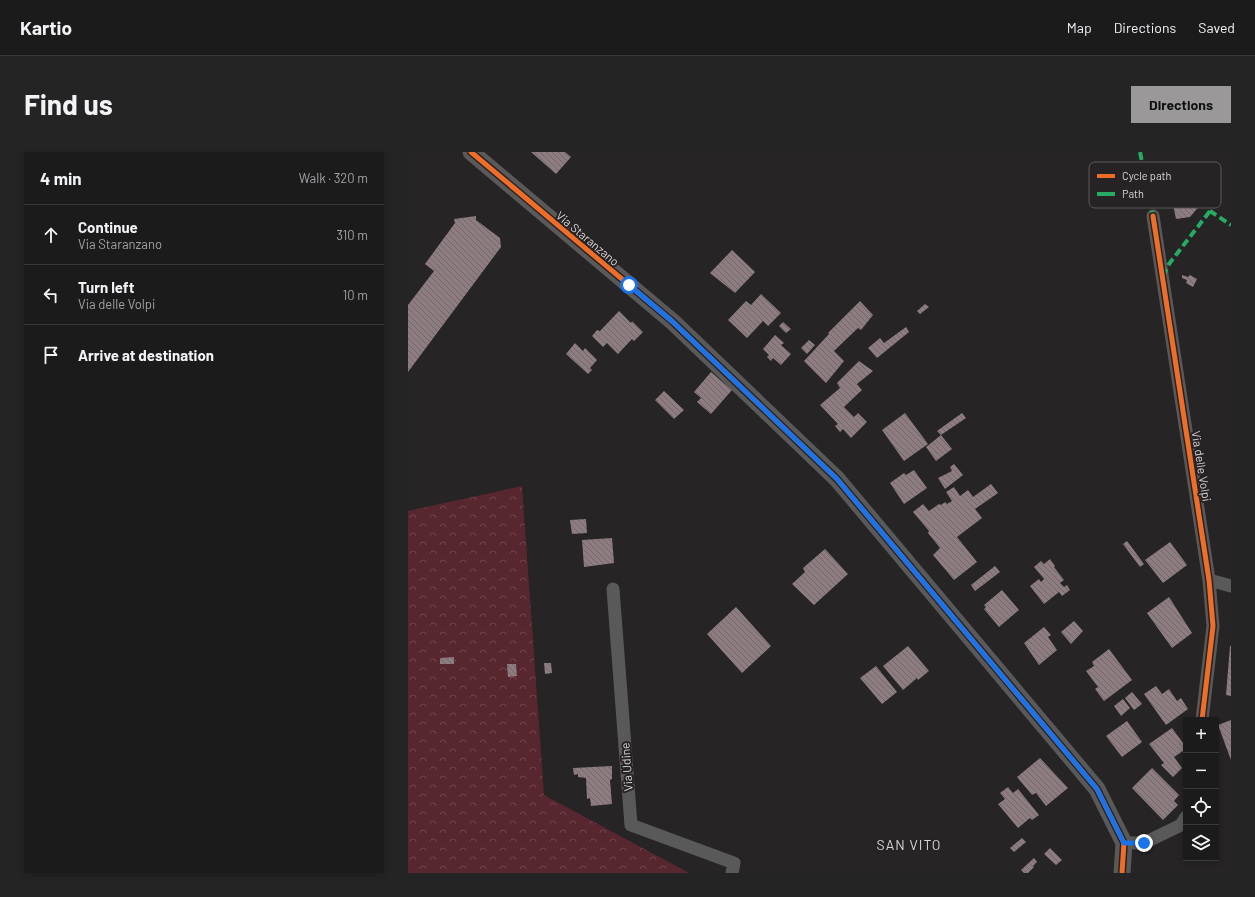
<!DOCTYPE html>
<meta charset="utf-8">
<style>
:root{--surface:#1c1b1c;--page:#252425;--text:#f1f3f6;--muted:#a0a1a3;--line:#3a393b;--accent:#9a9898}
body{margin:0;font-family:Barlow,sans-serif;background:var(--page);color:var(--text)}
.controls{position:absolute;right:12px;bottom:12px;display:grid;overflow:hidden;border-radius:0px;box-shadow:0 2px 6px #0003}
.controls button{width:36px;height:36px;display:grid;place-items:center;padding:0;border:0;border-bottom:1px solid var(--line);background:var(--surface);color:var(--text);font:20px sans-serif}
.stop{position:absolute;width:12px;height:12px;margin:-9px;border:3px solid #1a73e8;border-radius:50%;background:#fff}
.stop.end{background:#1a73e8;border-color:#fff;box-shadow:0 1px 4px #0008}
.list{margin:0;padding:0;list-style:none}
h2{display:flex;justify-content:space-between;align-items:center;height:52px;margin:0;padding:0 16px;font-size:17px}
h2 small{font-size:13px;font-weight:400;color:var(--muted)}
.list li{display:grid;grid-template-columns:26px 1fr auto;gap:12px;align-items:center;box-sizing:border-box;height:60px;padding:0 16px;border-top:1px solid var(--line)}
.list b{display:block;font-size:15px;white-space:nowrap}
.list p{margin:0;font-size:13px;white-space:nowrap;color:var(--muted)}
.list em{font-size:13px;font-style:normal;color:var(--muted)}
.icon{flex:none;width:22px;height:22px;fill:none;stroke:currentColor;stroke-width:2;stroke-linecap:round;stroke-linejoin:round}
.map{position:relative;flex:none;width:823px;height:721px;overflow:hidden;border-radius:0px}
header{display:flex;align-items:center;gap:24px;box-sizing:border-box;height:56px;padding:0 20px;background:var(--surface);border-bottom:1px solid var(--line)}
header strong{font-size:19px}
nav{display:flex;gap:22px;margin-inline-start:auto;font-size:14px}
.intro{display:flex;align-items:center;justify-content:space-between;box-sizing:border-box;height:96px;padding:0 24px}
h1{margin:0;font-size:28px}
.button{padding:10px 18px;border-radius:0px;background:var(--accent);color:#111;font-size:14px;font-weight:700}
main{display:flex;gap:24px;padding:0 24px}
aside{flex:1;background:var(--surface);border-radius:0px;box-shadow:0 2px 6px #0003}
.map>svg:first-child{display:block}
</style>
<header>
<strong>Kartio</strong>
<nav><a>Map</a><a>Directions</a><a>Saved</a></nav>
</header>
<div class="intro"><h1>Find us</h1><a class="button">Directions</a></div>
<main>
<aside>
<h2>4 min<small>Walk · 320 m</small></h2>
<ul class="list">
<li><svg class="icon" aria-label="ahead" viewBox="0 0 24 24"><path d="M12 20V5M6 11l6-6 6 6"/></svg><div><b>Continue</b><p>Via Staranzano</p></div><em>310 m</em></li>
<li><svg class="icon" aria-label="left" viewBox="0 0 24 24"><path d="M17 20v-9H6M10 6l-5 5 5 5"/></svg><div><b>Turn left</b><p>Via delle Volpi</p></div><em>10 m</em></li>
<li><svg class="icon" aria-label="arrive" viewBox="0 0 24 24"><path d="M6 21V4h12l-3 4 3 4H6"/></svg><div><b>Arrive at destination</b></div></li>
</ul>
</aside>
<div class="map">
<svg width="823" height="721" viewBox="0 0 823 721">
<defs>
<pattern id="forest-crowns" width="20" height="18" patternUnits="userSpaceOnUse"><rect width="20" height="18" fill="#58262f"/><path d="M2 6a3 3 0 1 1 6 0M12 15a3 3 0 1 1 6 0" fill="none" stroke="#6f454c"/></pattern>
<pattern id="building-back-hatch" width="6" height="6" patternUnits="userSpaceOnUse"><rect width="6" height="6" fill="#8d7d80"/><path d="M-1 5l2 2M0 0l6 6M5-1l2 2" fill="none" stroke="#72686a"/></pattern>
</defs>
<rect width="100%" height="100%" fill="#262425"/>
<path fill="url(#forest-crowns)" d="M114,334L136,643L281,721H0V359Z"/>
<path fill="url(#building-back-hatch)" d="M123,0H157L163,5L148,22Z
M790,38L793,52L782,65L768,67L764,48L778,45L777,41Z
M68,64V68L92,86L93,95L0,220V153L26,119L17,112L47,71L46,67Z
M324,98L347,120L327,141L302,121Z
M774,123L780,125L782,123L789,127L785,135L778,131L779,128L774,126Z
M353,142L373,161L360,174L355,169L339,186L320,168L338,149L343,153Z
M452,149L465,163L453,178L450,176L426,199L436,209L418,231L396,209L421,182L420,181Z
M517,152L521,155L512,162L509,159Z
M211,159L223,171L224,169L235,180L226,189L224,187L210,202L199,191L195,195L184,184L189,178L192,179Z
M375,170L383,177L378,181L371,174Z
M498,175L501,180L469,206L460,196L472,186L476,191Z
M367,183L376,191L373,193L383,202L373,213L365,206L363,209L359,205L361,203L355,197Z
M401,188L407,193L399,202L393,196Z
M167,191L175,199L177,196L189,208L182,216L184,218L180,222L158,202Z
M451,209L465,219L449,232L454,238L436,255L446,265L450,261L459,270L443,286L435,277L432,280L427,274L430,272L412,253L432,236L429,231Z
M303,220L324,238L303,262L289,250L293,246L286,240Z
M256,239L276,258L266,267L247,248Z
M497,261L520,292L496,309L474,278Z
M554,261L558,266L533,283L529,279Z
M533,283L544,297L528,309L518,295Z
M546,312L555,323L537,337L530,326L544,319L542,315Z
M506,318L519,336L496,352L482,331L496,321L498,323Z
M583,332L590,341L567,357L574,366L549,385L569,410L546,428L525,403L532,396L520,381L521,379L505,360L515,352L521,359L531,352L533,353L537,350L539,352L544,349L538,340L546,335L552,344L560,338L565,345Z
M178,367L179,381L164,382L162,368Z
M204,386L206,411L176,415L174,388Z
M719,389L736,412L732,415L715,392Z
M762,390L779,413L755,431L737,408Z
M417,397L440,422L406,453L384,432L397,420L395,416Z
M642,407L647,414L646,415L656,428L652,431L656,435L659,433L662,438L654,444L651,440L636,452L622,434L631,427L633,430L636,427L626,415L633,409L636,412Z
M587,414L592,420L567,439L563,433Z
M594,438L611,458L591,475L576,457L578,455L576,453Z
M761,445L784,481L764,496L739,461Z
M328,455L363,494L334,521L299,482Z
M666,469L675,479L663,492L653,480Z
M636,475L643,483L640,485L649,498L631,513L616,491Z
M500,494L521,519L510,528L509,526L495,538L475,514Z
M822,494H823V544L818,543Z
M701,497L724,528L696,549L687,537L690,535L678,519L686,514L684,510Z
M46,505V512H32V506Z
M136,511H143L144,521L137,522Z
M99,512H108L109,524L100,525Z
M468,514L489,540L474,552L452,526Z
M748,534L754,542L761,537L769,549L773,546L780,557L758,573L736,542Z
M724,540L734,552L726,558L717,546Z
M715,547L722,556L713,564L706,554Z
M823,568V608L810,573Z
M719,569L734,590L714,605L698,584Z
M764,576L778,595V597L766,605L774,616L765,625L753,613L756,611L741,592Z
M632,606L660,636L638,654L628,641L624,643L609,625Z
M204,614V627L202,628L204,652L183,654L182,646L179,647L178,626L170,625V622L166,623L165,616Z
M744,616L771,643L766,649L770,653L755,668L724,636Z
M600,635L605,641L610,637L631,663L624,668L622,666L610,676L590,652L597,647L592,641Z
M614,686L618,690L606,700L602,696Z
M642,696L654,708L648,713L636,702Z
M626,706L629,710L625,714L626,715L620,721H616L613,718Z"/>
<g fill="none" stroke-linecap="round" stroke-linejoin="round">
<path stroke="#5a5959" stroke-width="13" d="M745,64L801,428L805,474L794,568
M801,428L823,434
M205,437L223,673L326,711L324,721
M716,691H736L773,673L778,665"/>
<path stroke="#5a5959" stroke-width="17" d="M63,0L265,170L429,327L689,637L716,691L714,721"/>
<path stroke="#26ab63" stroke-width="4" stroke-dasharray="8 4" stroke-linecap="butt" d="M732,0L745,64
M801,35L799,45L802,59L823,73
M755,124L761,112L802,59"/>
<defs>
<path id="cycleway" d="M63,0L265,170L429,327L689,637L716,691L714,721
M745,64L801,428L805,474L794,568"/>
</defs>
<use href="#cycleway" stroke="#272324" stroke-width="8"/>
<use href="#cycleway" stroke="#ee6e29" stroke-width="5"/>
</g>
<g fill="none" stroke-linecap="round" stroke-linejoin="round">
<path stroke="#1a73e8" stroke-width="5" d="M221,133L265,170L429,327L689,637L716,691H736"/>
</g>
<g text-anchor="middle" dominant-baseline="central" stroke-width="4" stroke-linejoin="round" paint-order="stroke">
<g font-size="12" fill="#d8d6d6" stroke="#272324">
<text transform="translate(180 86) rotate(40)">Via Staranzano</text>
<text transform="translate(794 314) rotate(81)">Via delle Volpi</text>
<text transform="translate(218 615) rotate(-94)">Via Udine</text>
</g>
<g font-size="14" letter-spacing="1" fill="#d8d6d6" stroke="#272324">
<text x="501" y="692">SAN VITO</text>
</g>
</g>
<rect x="681" y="10" width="132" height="46" rx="6" fill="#272324" stroke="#5c5959" stroke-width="1"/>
<rect x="689" y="22" width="18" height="4" fill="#ee6e29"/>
<rect x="689" y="40" width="18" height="4" fill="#26ab63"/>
<g font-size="11" fill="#d8d6d6">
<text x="714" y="28">Cycle path</text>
<text x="714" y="46">Path</text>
</g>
</svg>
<div class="controls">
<button>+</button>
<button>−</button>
<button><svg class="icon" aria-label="locate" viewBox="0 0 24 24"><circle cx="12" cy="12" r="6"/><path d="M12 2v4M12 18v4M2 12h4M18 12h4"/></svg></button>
<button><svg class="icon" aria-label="layers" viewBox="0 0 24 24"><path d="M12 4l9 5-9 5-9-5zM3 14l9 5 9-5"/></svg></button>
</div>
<div class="stop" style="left:221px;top:133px"></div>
<div class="stop end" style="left:736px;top:691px"></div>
</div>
</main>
